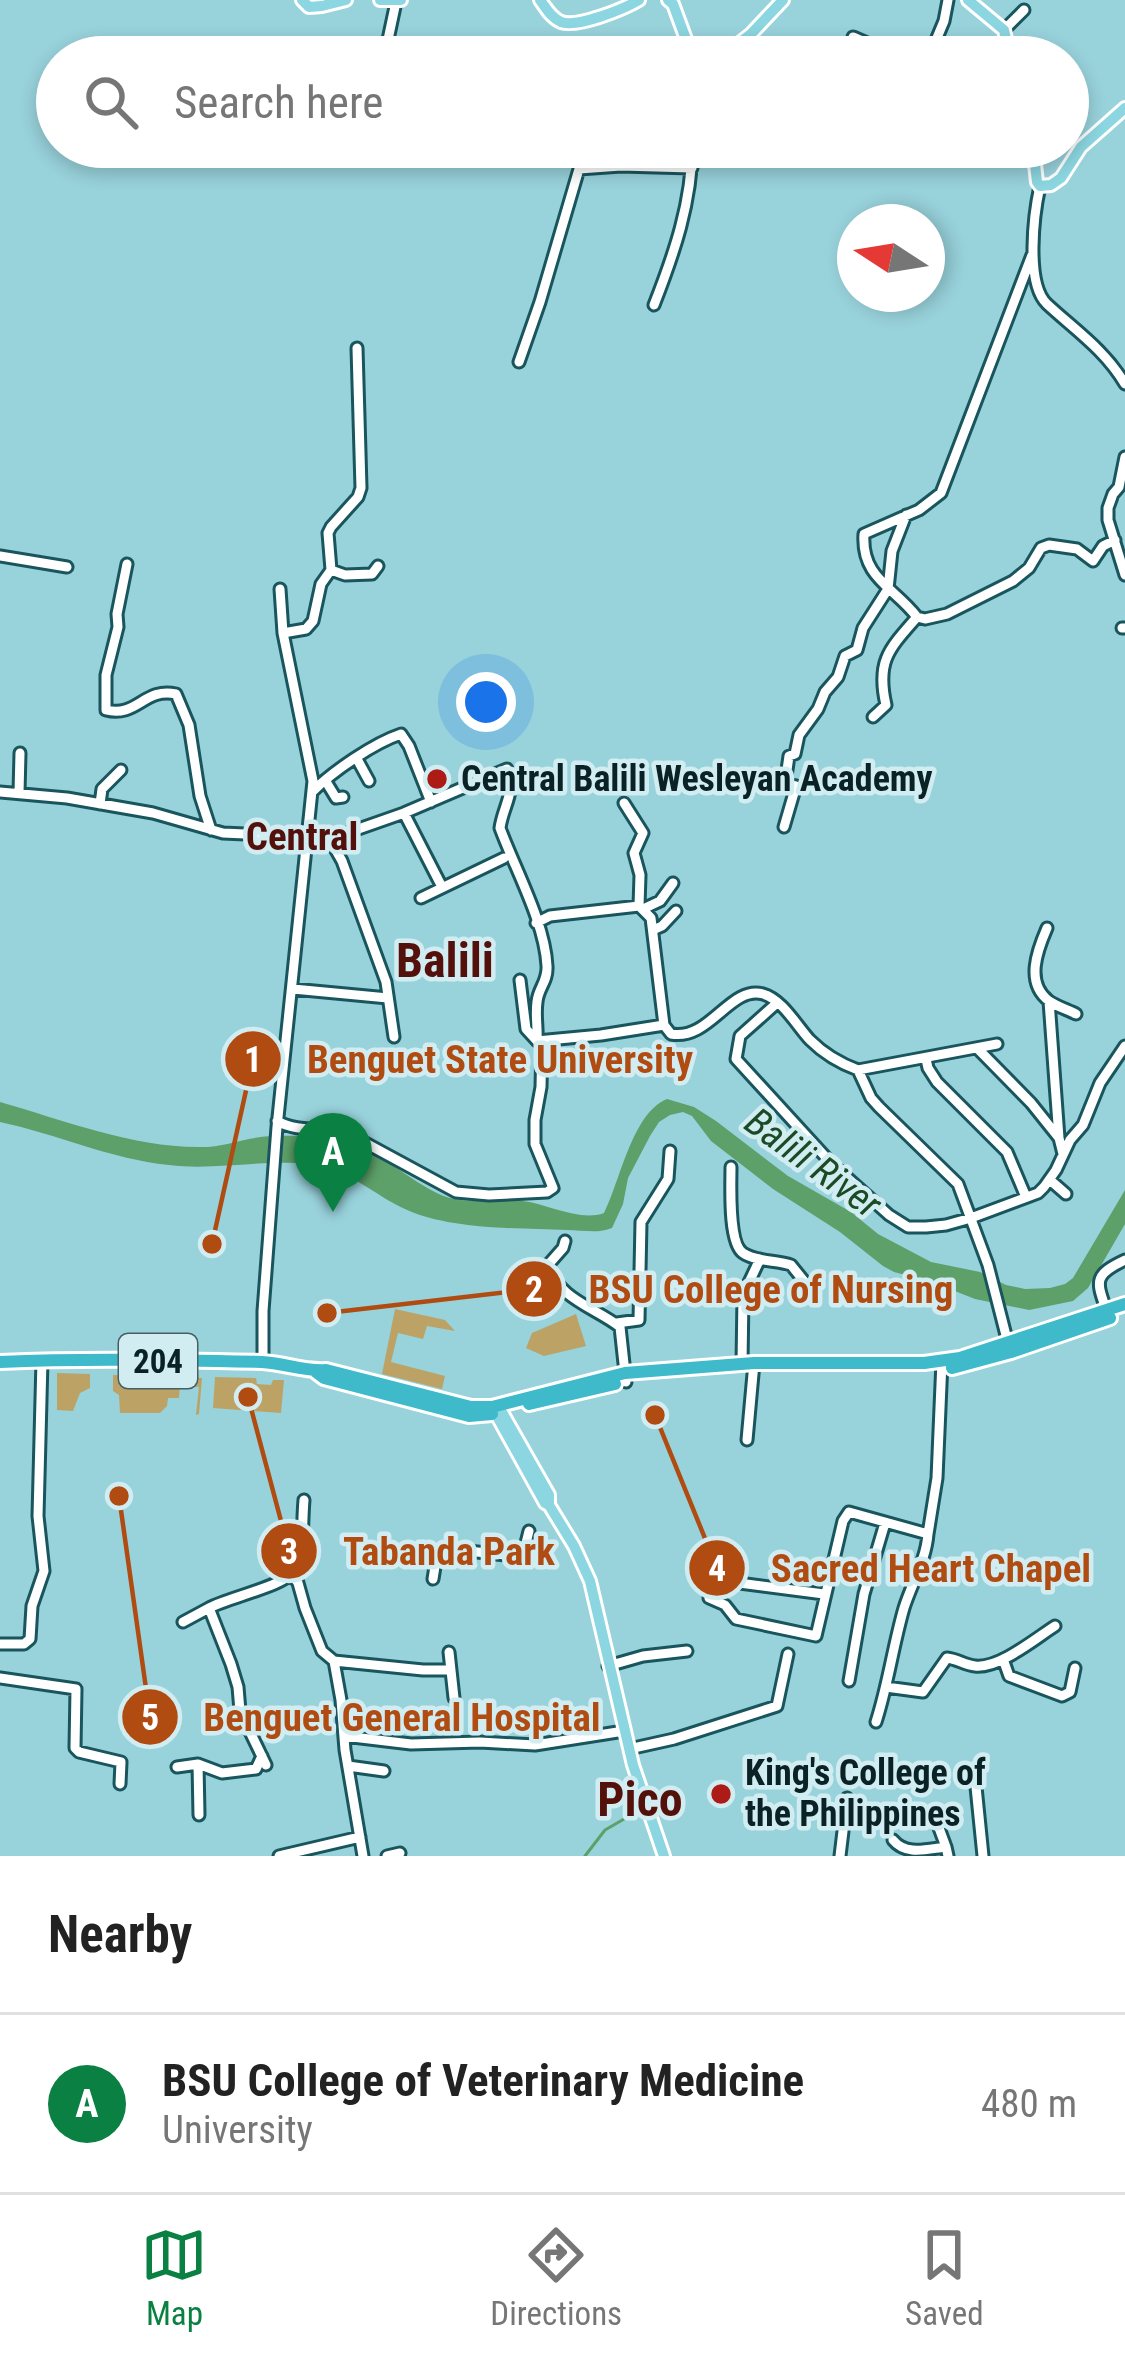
<!DOCTYPE html>
<style>
:root{--surface:#fff;--page:#f2f2f2;--text:#222;--muted:#767676;--line:#e0e0e0;--accent:#0b8043}
body{margin:0;font-family:"Roboto Condensed",sans-serif;background:var(--page);color:var(--text)}
.compass{position:absolute;left:837px;top:204px;width:108px;height:108px;border-radius:50%;background:var(--surface);box-shadow:0 6px 18px #0003;rotate:282deg}
.you{position:absolute;left:486px;top:702px;width:42px;height:42px;margin:-30px;border:9px solid #fff;border-radius:50%;background:#1a73e8;box-shadow:0 0 0 18px #1a73e833}
.badge{display:grid;place-items:center;width:78px;height:78px;border-radius:50%;background:var(--accent);color:#fff;font-size:39px;font-weight:700}
.pin{position:absolute;translate:-50% -99px;filter:drop-shadow(0 3px 6px #0008)}
.pin::after{content:'';position:absolute;top:63px;width:42px;height:36px;background:inherit;clip-path:polygon(0 0,100% 0,50% 100%)}
.list{margin:0;padding:0;list-style:none}
h2{display:flex;justify-content:space-between;align-items:center;height:156px;margin:0;padding:0 48px;font-size:51px}
h2 small{font-size:39px;font-weight:400;color:var(--muted)}
.list li{display:grid;grid-template-columns:78px 1fr auto;gap:36px;align-items:center;box-sizing:border-box;height:180px;padding:0 48px;border-top:3px solid var(--line)}
.list b{display:block;font-size:45px;white-space:nowrap}
.list p{margin:0;font-size:39px;white-space:nowrap;color:var(--muted)}
.list em{font-size:39px;font-style:normal;color:var(--muted)}
.icon{flex:none;width:66px;height:66px;fill:none;stroke:currentColor;stroke-width:2;stroke-linecap:round;stroke-linejoin:round}
.map{position:relative;flex:none;width:1125px;height:1856px;overflow:hidden}
.search{position:absolute;background:var(--surface);box-shadow:0 6px 18px #0003;left:36px;right:36px;top:36px;height:132px;display:flex;align-items:center;gap:30px;box-sizing:border-box;padding:0 42px;border-radius:66px;color:var(--muted);font-size:45px}
.sheet{height:336px;background:var(--surface)}
nav{display:flex;justify-content:space-around;align-items:center;box-sizing:border-box;height:168px;border-top:3px solid var(--line);background:var(--surface);font-size:33px;color:var(--muted)}
nav a{display:grid;justify-items:center;gap:6px}
nav .on{color:var(--accent)}
.map>svg:first-child{display:block}
</style>
<div class="map">
<svg width="1125" height="1856" viewBox="0 0 1125 1856">
<rect width="100%" height="100%" fill="#98d2db"/>
<path fill="#bca365" d="M395,1309L445,1320L455,1331L427,1326L423,1339L398,1333L391,1362L445,1376L442,1389L382,1374Z
M576,1314L586,1346L544,1356L526,1348L532,1333Z
M57,1373L90,1374V1388L80,1393L73,1411L57,1410Z
M113,1375L202,1378L199,1414L196,1415L199,1387L180,1386L179,1398H168L167,1406L160,1413H120L119,1395L113,1391Z
M215,1377L256,1378L257,1384L271,1385L273,1380H284L281,1413L213,1408Z"/>
<path fill="#5da069" d="M667,1099L694,1107L716,1121L788,1176L851,1212L878,1234L931,1262L980,1272L1006,1285L1025,1289L1050,1288L1065,1284L1073,1278L1125,1190V1224L1088,1288L1073,1301L1029,1310L975,1299L932,1282L894,1272L883,1266L840,1232L773,1189L711,1141L692,1116L683,1112L670,1115L659,1122L650,1136L628,1178L623,1204L612,1228C598,1234 583,1230 567,1230C518,1228 450,1230 405,1209C374,1195 350,1170 315,1165C266,1158 217,1171 169,1165C110,1159 57,1134 0,1122V1102C63,1120 132,1147 198,1147C223,1148 246,1137 271,1136C287,1135 329,1136 344,1141C380,1151 408,1180 441,1195C466,1206 496,1197 523,1201C548,1204 580,1222 604,1213C620,1182 632,1113 667,1099Z"/>
<g fill="none" stroke-linecap="round" stroke-linejoin="round">
<path stroke="#5da069" stroke-width="3" d="M585,1856L605,1830L638,1811"/>
<defs>
<path id="minor" d="M1004,30L1024,10
M853,37L899,57
M394,53L386,49L396,2
M929,57L944,21L948,0
M1040,186C1034,213 1025,283 1047,304C1075,330 1105,350 1125,384
M1032,255L941,493L919,510L864,534C861,578 894,587 917,617L925,619L947,614L1013,581L1029,568L1041,548L1049,545L1077,549L1093,561L1103,546L1115,540
M654,305C674,254 692,202 692,147
M519,362L540,302L579,169L621,166L692,168
M1125,457L1119,487L1113,494L1108,508V520L1125,575
M0,556L67,567
M127,564L117,614L118,627L106,675V710C137,718 144,687 176,694L189,725L200,796L211,830
M331,570L345,575L372,574L378,566
M1122,628H1125
M283,633L306,629L313,621L321,584L331,570L328,533L331,527L358,497L361,488L357,348
M873,717L886,705C876,661 889,649 917,617
M357,759L369,781
M325,780L336,798L343,797
M0,792L67,798L153,813L223,833L308,837
M312,792C333,771 374,743 401,734L409,746L431,802
M19,793L20,753
M624,803L643,833L634,853L640,875L639,906L651,918L664,1025L671,1034C710,1041 730,985 763,994C782,999 797,1026 810,1040C824,1054 839,1063 858,1070L997,1044
M100,804L102,789L121,770
M404,813L442,887
M784,827L796,786L785,784L789,756L795,754L799,735L818,709L825,692L838,677L845,656L857,650L863,628L888,589L892,551L906,515
M347,833L404,813L507,769C517,791 503,806 500,828C515,869 545,923 547,966C548,982 538,988 537,1002C535,1015 538,1028 537,1041
M307,841L333,845L342,861L386,982L394,1037
M421,898L504,858
M643,909L660,901L673,883
M536,923L550,916L639,906
M1047,928C1037,951 1025,983 1049,1001C1056,1006 1068,1010 1076,1014
M653,930L662,926L676,911
M520,980L526,1029L537,1041L601,1035L664,1025
M293,989L388,998
M1049,1001L1059,1138L1063,1154
M777,1003L740,1036L736,1059L832,1164L889,1215L908,1227H926L946,1225L971,1218L1038,1193L1044,1187L1056,1170L1070,1140L1083,1125L1100,1083L1125,1046
M978,1049L1031,1103L1059,1138
M926,1059L928,1068L937,1082L1007,1152L1026,1197
M858,1070L871,1098L879,1107L958,1184L988,1265L1009,1347
M277,1121C298,1133 324,1127 347,1133L456,1192L489,1195L547,1192L553,1188L535,1144V1120L541,1087L542,1042
M731,1167C731,1185 728,1243 743,1253C756,1262 777,1260 791,1265L812,1291
M1050,1180L1066,1194
M565,1241L563,1248L548,1265C558,1299 596,1308 620,1327L626,1382
M1108,1315C1097,1282 1091,1276 1125,1260
M617,1323L639,1320L641,1222L668,1179L670,1151
M263,1362V1311L277,1127L313,781L283,633L280,589
M742,1364L743,1295L760,1259
M747,1440L754,1363
M928,1534L937,1478L942,1361
M699,1566L716,1580L824,1594
M293,1576L298,1583L305,1608L322,1651L334,1661L341,1700L345,1750L363,1856
M433,1579L437,1554L448,1549L516,1556L525,1547L529,1531
M709,1598L725,1605L736,1619L816,1636L843,1521L849,1512L928,1534C926,1560 912,1583 904,1608C893,1646 888,1685 876,1722
M209,1608C229,1597 290,1585 296,1568C304,1549 302,1521 304,1500
M183,1622L209,1608L231,1664L238,1687L240,1711L266,1765
M0,1644H24L30,1639L32,1606L44,1571L38,1516L42,1360
M449,1652L454,1698
M1003,1659L1009,1676L1062,1696L1070,1692L1075,1668
M334,1661L423,1670H451
M608,1666L643,1656L687,1651
M0,1678L76,1689L75,1748L79,1752L121,1762L120,1784
M849,1681L864,1594L885,1523
M886,1687L923,1692L947,1658C957,1659 965,1665 975,1666C999,1669 1036,1638 1055,1626
M344,1736L411,1744L480,1742L535,1745L624,1731
M629,1749L674,1739L777,1706L788,1654
M198,1764L199,1815
M348,1766L384,1771
M177,1767L198,1764L222,1773L256,1769L262,1756
M975,1777L983,1856
M939,1828L946,1847
M893,1840C906,1856 927,1849 946,1847L948,1856
M279,1856L360,1837
M387,1856L400,1853
M840,1856L847,1798"/>
<path id="major" d="M302,0L309,7L322,6L346,0
M380,0H401
M540,0C546,8 551,18 561,22C577,28 624,9 639,0
M668,0L673,4L690,50L696,57
M968,0L1004,30L1010,57
M721,57L751,34L783,0
M1033,147L1037,182L1040,186L1051,185L1061,178L1081,147L1125,108
M492,1407L545,1503L549,1505L574,1546L590,1581L633,1765L664,1856
M499,1407L549,1495V1505"/>
<path id="highway" d="M0,1362C87,1358 175,1360 262,1362C284,1363 305,1372 326,1370L471,1407H492L625,1373L754,1363H924L960,1358L1125,1304
M952,1368L1011,1352L1110,1318
M316,1372L324,1378L469,1416L492,1414
M529,1404L615,1384"/>
</defs>
<use href="#minor" stroke="#19555d" stroke-width="15"/>
<use href="#major" stroke="#fff" stroke-width="16"/>
<use href="#highway" stroke="#fff" stroke-width="18"/>
<use href="#minor" stroke="#fff" stroke-width="9"/>
<use href="#major" stroke="#8bd6e0" stroke-width="10"/>
<use href="#highway" stroke="#3ebacb" stroke-width="12"/>
</g>
<g fill="#ad1b17" stroke="#d1edf1" stroke-width="4.5">
<circle cx="437" cy="779" r="12"/>
<circle cx="721" cy="1794" r="12"/>
</g>
<g text-anchor="middle" dominant-baseline="central" stroke-width="9" stroke-linejoin="round" paint-order="stroke">
<rect fill="#d1edf1" stroke="#465f63" stroke-width="3" x="119" y="1334" width="78" height="54" rx="9"/>
<g font-size="33" font-weight="bold" fill="#0a2226">
<text x="158" y="1361">204</text>
</g>
<g font-size="36" font-weight="bold" fill="#0a2226" stroke="#d1edf1" text-anchor="start">
<text x="461" y="779">Central Balili Wesleyan Academy</text>
<text x="745" y="1773">King's College of<tspan x="745" dy="41">the Philippines</tspan></text>
</g>
<g font-size="39" font-weight="bold" fill="#54100b" stroke="#d1edf1">
<text x="302" y="837">Central</text>
</g>
<g font-size="39" font-style="italic" fill="#1a4b25" stroke="#d1edf1">
<text transform="translate(813 1163) rotate(36)">Balili River</text>
</g>
<g font-size="48" font-weight="bold" fill="#54100b" stroke="#d1edf1">
<text x="445" y="960">Balili</text>
<text x="640" y="1799">Pico</text>
</g>
</g>
<path fill="none" stroke="#b04b12" stroke-width="4.5" d="M212 1244L253 1059M327 1313L534 1289M248 1397L289 1551M655 1415L717 1568M119 1496L150 1717"/>
<g fill="#b04b12" stroke="#d1edf1" stroke-width="4.5">
<circle cx="212" cy="1244" r="12"/>
<circle cx="327" cy="1313" r="12"/>
<circle cx="248" cy="1397" r="12"/>
<circle cx="655" cy="1415" r="12"/>
<circle cx="119" cy="1496" r="12"/>
<circle cx="253" cy="1059" r="30"/>
<circle cx="534" cy="1289" r="30"/>
<circle cx="289" cy="1551" r="30"/>
<circle cx="717" cy="1568" r="30"/>
<circle cx="150" cy="1717" r="30"/>
</g>
<g font-size="36" text-anchor="middle" font-weight="bold" fill="#fff">
<text x="253" y="1072">1</text>
<text x="534" y="1302">2</text>
<text x="289" y="1564">3</text>
<text x="717" y="1581">4</text>
<text x="150" y="1730">5</text>
</g>
<g font-size="39" text-anchor="middle" font-weight="bold" fill="#b04b12" stroke="#d1edf1" stroke-width="9" stroke-linejoin="round" paint-order="stroke">
<text x="500" y="1073">Benguet State University</text>
<text x="771" y="1303">BSU College of Nursing</text>
<text x="449" y="1565">Tabanda Park</text>
<text x="931" y="1582">Sacred Heart Chapel</text>
<text x="402" y="1731">Benguet General Hospital</text>
</g>
</svg>
<svg class="compass" viewBox="-18 -18 36 36"><path d="M0-13l5 13h-10z" fill="#e53935"/><path d="M0 13l5-13h-10z" fill="#767676"/></svg>
<div class="you"></div>
<div class="pin badge" style="left:333px;top:1212px">A</div>
<div class="search"><svg class="icon" aria-label="search" viewBox="0 0 24 24"><circle cx="10" cy="10" r="6"/><path d="M15 15l6 6"/></svg>Search here</div>
</div>
<section class="sheet">
<h2>Nearby<small></small></h2>
<ul class="list">
<li><span class="badge">A</span><div><b>BSU College of Veterinary Medicine</b><p>University</p></div><em>480 m</em></li>
</ul>
</section>
<nav>
<a class="on"><svg class="icon" aria-label="map" viewBox="0 0 24 24"><path d="M3 6l6-2 6 2 6-2v14l-6 2-6-2-6 2zM9 4v14M15 6v14"/></svg>Map</a>
<a><svg class="icon" aria-label="directions" viewBox="0 0 24 24"><path d="M12 3l9 9-9 9-9-9zM9 14v-3h6M13 9l2 2-2 2"/></svg>Directions</a>
<a><svg class="icon" aria-label="saved" viewBox="0 0 24 24"><path d="M7 4h10v16l-5-4-5 4z"/></svg>Saved</a>
</nav>
